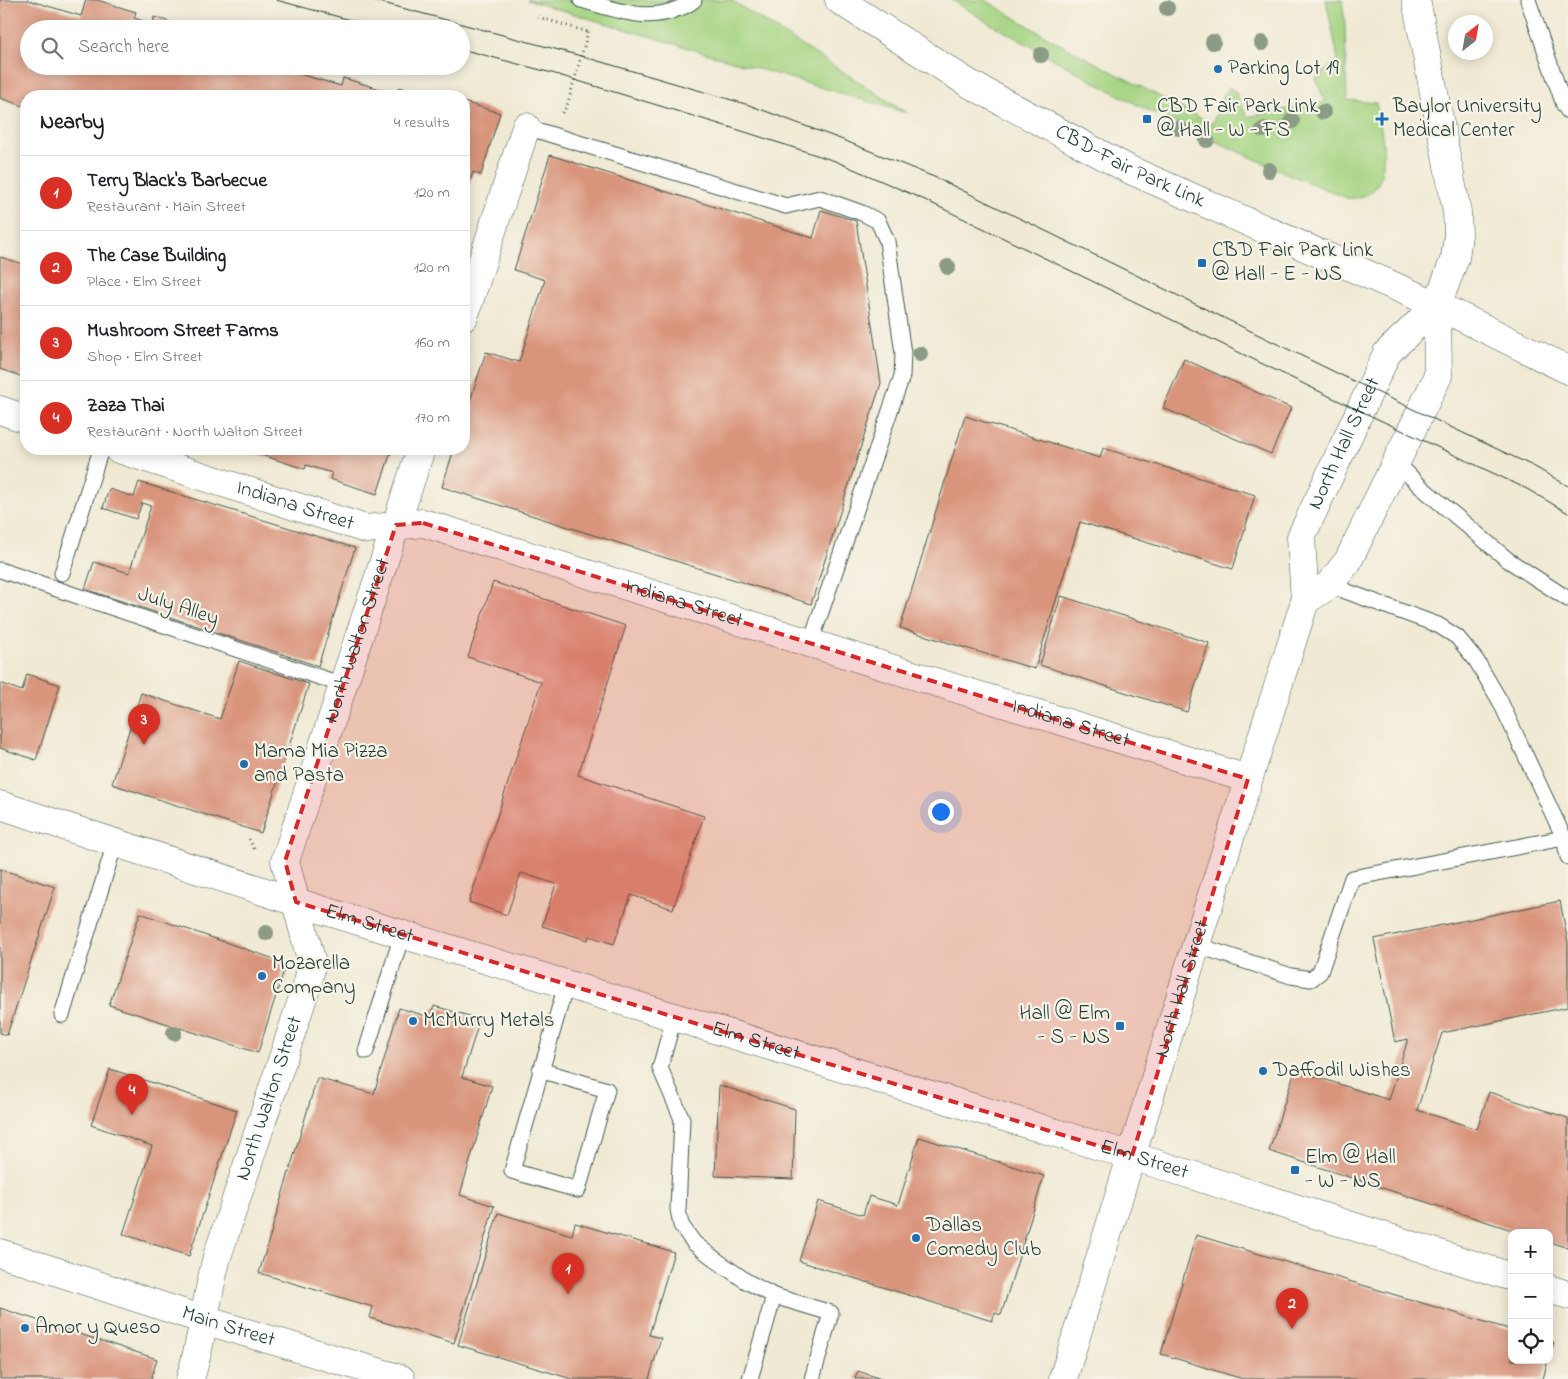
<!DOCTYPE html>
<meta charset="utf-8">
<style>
:root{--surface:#fff;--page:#f2f2f2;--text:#202124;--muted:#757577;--line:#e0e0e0;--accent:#d93025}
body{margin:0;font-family:"Indie Flower",sans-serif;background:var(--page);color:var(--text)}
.controls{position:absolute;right:15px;bottom:15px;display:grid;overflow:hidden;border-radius:10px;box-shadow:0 2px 12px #0003}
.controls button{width:45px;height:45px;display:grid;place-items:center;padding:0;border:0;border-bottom:1px solid var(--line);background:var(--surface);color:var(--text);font:25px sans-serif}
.compass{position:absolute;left:1448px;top:15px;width:45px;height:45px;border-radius:50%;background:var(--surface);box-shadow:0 2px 12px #0003;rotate:31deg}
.you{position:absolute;left:940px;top:811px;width:18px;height:18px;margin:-12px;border:4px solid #fff;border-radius:50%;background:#1a73e8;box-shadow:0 0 0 8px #1a73e833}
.badge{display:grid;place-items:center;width:32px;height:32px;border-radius:50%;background:var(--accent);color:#fff;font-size:16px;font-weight:700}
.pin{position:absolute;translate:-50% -41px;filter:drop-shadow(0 1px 2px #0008)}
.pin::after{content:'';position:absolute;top:26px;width:18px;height:15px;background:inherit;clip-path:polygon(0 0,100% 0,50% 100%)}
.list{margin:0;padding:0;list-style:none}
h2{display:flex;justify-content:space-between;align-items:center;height:65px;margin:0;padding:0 20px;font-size:21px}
h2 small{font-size:16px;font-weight:400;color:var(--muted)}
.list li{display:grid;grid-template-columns:32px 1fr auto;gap:15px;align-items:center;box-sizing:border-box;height:75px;padding:0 20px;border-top:1px solid var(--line)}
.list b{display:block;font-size:19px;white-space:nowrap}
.list p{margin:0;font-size:16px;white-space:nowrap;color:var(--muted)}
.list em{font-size:16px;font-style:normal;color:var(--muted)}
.icon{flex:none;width:28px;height:28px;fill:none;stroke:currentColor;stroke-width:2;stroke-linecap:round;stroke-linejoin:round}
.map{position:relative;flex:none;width:1568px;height:1379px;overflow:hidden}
.search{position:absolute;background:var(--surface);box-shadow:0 2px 12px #0003;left:20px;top:20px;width:450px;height:55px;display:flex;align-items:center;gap:12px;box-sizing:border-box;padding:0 18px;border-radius:28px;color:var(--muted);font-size:19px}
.panel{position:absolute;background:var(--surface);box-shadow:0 2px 12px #0003;left:20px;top:90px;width:450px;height:365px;border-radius:20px}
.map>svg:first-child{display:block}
</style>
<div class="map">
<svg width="1568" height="1379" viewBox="0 0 1568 1379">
<rect width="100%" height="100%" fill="#f7f3e8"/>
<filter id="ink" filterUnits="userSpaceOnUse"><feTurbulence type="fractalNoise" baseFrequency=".02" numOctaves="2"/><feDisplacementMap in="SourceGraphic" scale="10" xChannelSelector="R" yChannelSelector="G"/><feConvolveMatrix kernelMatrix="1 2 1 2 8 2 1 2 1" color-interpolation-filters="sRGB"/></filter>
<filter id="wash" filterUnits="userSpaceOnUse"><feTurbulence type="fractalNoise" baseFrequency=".0096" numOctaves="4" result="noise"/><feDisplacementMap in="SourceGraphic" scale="20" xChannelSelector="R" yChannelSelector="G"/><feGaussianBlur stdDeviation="1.12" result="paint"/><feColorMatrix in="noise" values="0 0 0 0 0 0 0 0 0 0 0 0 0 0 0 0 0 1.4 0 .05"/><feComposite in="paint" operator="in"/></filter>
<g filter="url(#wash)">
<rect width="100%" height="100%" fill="#f0ead4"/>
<path fill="#a5d482" stroke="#62885b" d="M527,0H731L907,113Z
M952,0H985L1054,41L1212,124L1225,93L1229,87L1235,91L1247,117L1325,102L1316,79L1338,59L1326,0H1342L1345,24L1347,100L1376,103C1382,134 1399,201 1347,198L1286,173L1147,110L1096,83L989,23Z"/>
<g id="blocks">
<path fill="#d9947b" d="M0,0H28L81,16L86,0H97L136,12L134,18L153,24L154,17L190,28L29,29V66H301L299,74L341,86L343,78L397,94L399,87L429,96H26V107L0,98Z
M464,102L500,113L481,175L473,172L464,201Z
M550,155L813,238L821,210L856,221L881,383L811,604L442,487L454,449H464V419L486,352L519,362L545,280L514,270Z
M0,257L26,265V378L0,369Z
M1184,359L1291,408L1271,454L1163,408Z
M965,416L1100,458L1103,448L1255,495L1233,569L1080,522L1035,669L900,628Z
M243,449H392L377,494L330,479L332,473L306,465L305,469Z
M139,482L355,548L318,666L85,589L94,562L129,573L151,506L142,503L136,519L103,508L109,489L134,497Z
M493,582L626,626L578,775L704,816L673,909L631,895L614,944L589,936L588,940L542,926L556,884L521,873L507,915L469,902L541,682L468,657Z
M1061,596L1209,643L1187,712L1040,665Z
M239,661L309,684L261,833L112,784L141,693L220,719Z
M27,674L60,685L36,760L0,748V683L22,691Z
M0,869L55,887L7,1035L0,1033Z
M1560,901L1568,943V1007L1442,1033L1417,1110L1477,1129L1489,1092L1568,1118V1248L1549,1242V1233H1521L1269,1151L1295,1070L1389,1100L1408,1039L1395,1042L1374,939Z
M140,913L286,963L258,1053L109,1005Z
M434,1006L480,1019L462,1077L492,1086L460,1195L494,1206L454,1343L370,1318L373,1307L259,1273L317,1078L374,1094L399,1008L430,1017Z
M110,1069L237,1110L189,1256L123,1234L152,1146L91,1125Z
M719,1085L795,1109L793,1179L715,1176Z
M919,1137L1044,1176L1001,1315L995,1313L992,1321L799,1261L818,1201L863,1215L869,1196L898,1205Z
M498,1213L572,1235L575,1223L674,1252L649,1335L661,1338L649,1379H572L458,1345Z
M1196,1235L1512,1330V1360H1548L1543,1379H1243L1161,1354Z
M0,1308L157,1359L151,1379H0Z
M1549,1341L1554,1342L1550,1356H1549Z
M858,1371L881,1379H855Z"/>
</g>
</g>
<g filter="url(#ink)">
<use href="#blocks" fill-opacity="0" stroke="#3e574c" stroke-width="1"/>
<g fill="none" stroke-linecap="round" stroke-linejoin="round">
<defs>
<path id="service" d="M581,0C612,8 645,23 677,9C683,7 689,5 694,0
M1528,0L1564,105L1568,111
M526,127L786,206L820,198L862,213L878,221L887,241L903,353L902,376L810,644
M1397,463L1420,486L1508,560L1568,599
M0,570L343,685
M62,573L101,449
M1564,838L1568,857
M1196,945L1291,976L1311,979L1320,972L1352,878L1564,838L1500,701L1476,660L1457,637L1438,625L1329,585
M62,1015L115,843
M674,1017L660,1068L682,1119L678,1209L681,1225L694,1243L716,1260L746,1281L774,1296
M366,1051L402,935
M540,1070L607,1090L578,1190L512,1171L566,985
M750,1379L774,1296L831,1313L812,1379"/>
<g id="minor">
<path d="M1416,0L1457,212L1458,235L1455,258L1437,305L1568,370"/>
<path d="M464,317L526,127"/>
<path d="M0,410L26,419"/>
<path id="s1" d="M118,449L366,529L423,523L1248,779"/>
<path id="s2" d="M190,1379C203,1339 206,1297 217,1257L308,982L312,963L285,861L421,449"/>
</g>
<g id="tertiary">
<path id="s3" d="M839,0L968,83L1130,170L1437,305"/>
<path d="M1305,601L1329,585L1348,561L1438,376L1437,305"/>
<path id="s4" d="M1063,1379L1196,945L1305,601L1301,537L1387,353L1437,305"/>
</g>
<g id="secondary">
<path id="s5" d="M0,805L296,902L1132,1156L1512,1277"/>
<path id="s6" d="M0,1253L204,1320L401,1379"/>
<path d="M1549,1289L1568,1295"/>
</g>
</defs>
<use href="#service" stroke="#3e574c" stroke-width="17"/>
<use href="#minor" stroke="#3e574c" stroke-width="29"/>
<use href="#tertiary" stroke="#3e574c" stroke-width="29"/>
<use href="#secondary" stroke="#3e574c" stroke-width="29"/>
<path stroke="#3e574c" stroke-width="3" stroke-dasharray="1 4" stroke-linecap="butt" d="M538,17L588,32
M562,113L567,106L589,29
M249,839L255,850"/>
<use href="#service" stroke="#fff" stroke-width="15"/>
<use href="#minor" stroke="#fff" stroke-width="28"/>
<use href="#tertiary" stroke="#fff" stroke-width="28"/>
<use href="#secondary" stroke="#fff" stroke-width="28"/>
<path stroke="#1f3d34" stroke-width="1" d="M276,0L384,29
M372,0L581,56L749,105L843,140L939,179L1345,377L1535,467L1568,486
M461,49L552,73L742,131L835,161L925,200L1335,399L1527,489L1568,513"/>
</g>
<g fill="#8c9b85">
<circle cx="1167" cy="8" r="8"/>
<circle cx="1213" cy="42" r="8"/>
<circle cx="1262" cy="43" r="8"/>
<circle cx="1041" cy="55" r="8"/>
<circle cx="1323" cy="112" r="8"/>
<circle cx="1292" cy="121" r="8"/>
<circle cx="1179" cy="128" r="8"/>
<circle cx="1263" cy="130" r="8"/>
<circle cx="1207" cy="140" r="8"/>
<circle cx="1269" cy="170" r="8"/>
<circle cx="948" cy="267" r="8"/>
<circle cx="920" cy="354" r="8"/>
<circle cx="266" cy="933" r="8"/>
<circle cx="174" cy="1033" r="8"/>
</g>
</g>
<path fill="#d62828" fill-opacity="0.2" stroke="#d62828" stroke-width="4" stroke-dasharray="10 6" stroke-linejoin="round" d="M423,523L1248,779L1132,1156L296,902L285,861L396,525Z"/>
<g fill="#1f6fb2" stroke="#f7f3e8" stroke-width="2">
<circle cx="1218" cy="69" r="5"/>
<rect x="1142" y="114" width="10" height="10" rx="2.5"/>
<path d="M1379.5 111.5h5v5h5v5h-5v5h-5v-5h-5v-5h5z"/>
<rect x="1197" y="258" width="10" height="10" rx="2.5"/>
<circle cx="244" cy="764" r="5"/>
<circle cx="262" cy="976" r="5"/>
<circle cx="413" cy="1021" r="5"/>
<rect x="1115" y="1021" width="10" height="10" rx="2.5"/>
<circle cx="1263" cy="1071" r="5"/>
<rect x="1290" y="1165" width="10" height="10" rx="2.5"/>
<circle cx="916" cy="1238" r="5"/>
<circle cx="25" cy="1328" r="5"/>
</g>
<g text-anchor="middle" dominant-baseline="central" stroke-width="4.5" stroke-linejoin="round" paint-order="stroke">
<g font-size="21" fill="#1f3d34" stroke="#f7f3e8" text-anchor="start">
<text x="1228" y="69">Parking Lot 19</text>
<text x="1157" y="107">CBD Fair Park Link<tspan x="1157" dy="24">@ Hall - W - FS</tspan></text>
<text x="1393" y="107">Baylor University<tspan x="1393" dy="24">Medical Center</tspan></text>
<text x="1212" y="251">CBD Fair Park Link<tspan x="1212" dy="24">@ Hall - E - NS</tspan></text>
<text x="254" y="752">Mama Mia Pizza<tspan x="254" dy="24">and Pasta</tspan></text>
<text x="272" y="964">Mozarella<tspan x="272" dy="24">Company</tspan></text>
<text x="1110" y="1014" text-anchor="end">Hall @ Elm<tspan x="1110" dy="24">- S - NS</tspan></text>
<text x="423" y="1021">McMurry Metals</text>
<text x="1273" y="1071">Daffodil Wishes</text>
<text x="1305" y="1158">Elm @ Hall<tspan x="1305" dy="24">- W - NS</tspan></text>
<text x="926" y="1226">Dallas<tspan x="926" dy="24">Comedy Club</tspan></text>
<text x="35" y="1328">Amor y Queso</text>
</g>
<g font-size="21" fill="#1f3d34" stroke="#f7f3e8">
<text stroke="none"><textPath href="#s3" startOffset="336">CBD-Fair Park Link</textPath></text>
<text stroke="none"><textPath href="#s4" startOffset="982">North Hall Street</textPath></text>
<text stroke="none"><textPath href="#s1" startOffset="186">Indiana Street</textPath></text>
<text stroke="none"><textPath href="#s1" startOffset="591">Indiana Street</textPath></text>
<text transform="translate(178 607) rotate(18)">July Alley</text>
<text stroke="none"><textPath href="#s2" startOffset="772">North Walton Street</textPath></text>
<text stroke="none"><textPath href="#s1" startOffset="996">Indiana Street</textPath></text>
<text stroke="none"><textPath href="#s5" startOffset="388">Elm Street</textPath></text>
<text stroke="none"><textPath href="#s4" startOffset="408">North Hall Street</textPath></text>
<text stroke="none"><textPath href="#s5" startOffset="792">Elm Street</textPath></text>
<text stroke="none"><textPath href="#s2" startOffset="292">North Walton Street</textPath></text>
<text stroke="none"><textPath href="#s5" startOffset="1198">Elm Street</textPath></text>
<text stroke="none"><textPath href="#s6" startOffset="240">Main Street</textPath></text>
</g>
</g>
</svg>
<div class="controls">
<button>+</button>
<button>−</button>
<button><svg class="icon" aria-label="locate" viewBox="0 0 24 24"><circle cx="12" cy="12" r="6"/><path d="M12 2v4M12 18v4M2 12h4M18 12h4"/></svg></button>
</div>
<svg class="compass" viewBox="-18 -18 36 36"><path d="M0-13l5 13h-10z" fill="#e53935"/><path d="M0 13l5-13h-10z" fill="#757577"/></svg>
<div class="you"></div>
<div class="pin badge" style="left:568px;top:1294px">1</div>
<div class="pin badge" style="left:1292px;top:1329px">2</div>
<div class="pin badge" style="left:144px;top:745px">3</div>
<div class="pin badge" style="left:132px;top:1115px">4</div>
<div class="search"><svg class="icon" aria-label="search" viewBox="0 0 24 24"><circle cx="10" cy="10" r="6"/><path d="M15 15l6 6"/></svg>Search here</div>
<section class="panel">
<h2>Nearby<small>4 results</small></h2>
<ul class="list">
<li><span class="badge">1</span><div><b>Terry Black's Barbecue</b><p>Restaurant · Main Street</p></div><em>120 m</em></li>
<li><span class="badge">2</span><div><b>The Case Building</b><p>Place · Elm Street</p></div><em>120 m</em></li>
<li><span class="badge">3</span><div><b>Mushroom Street Farms</b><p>Shop · Elm Street</p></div><em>160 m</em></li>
<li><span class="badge">4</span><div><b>Zaza Thai</b><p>Restaurant · North Walton Street</p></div><em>170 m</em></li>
</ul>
</section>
</div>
